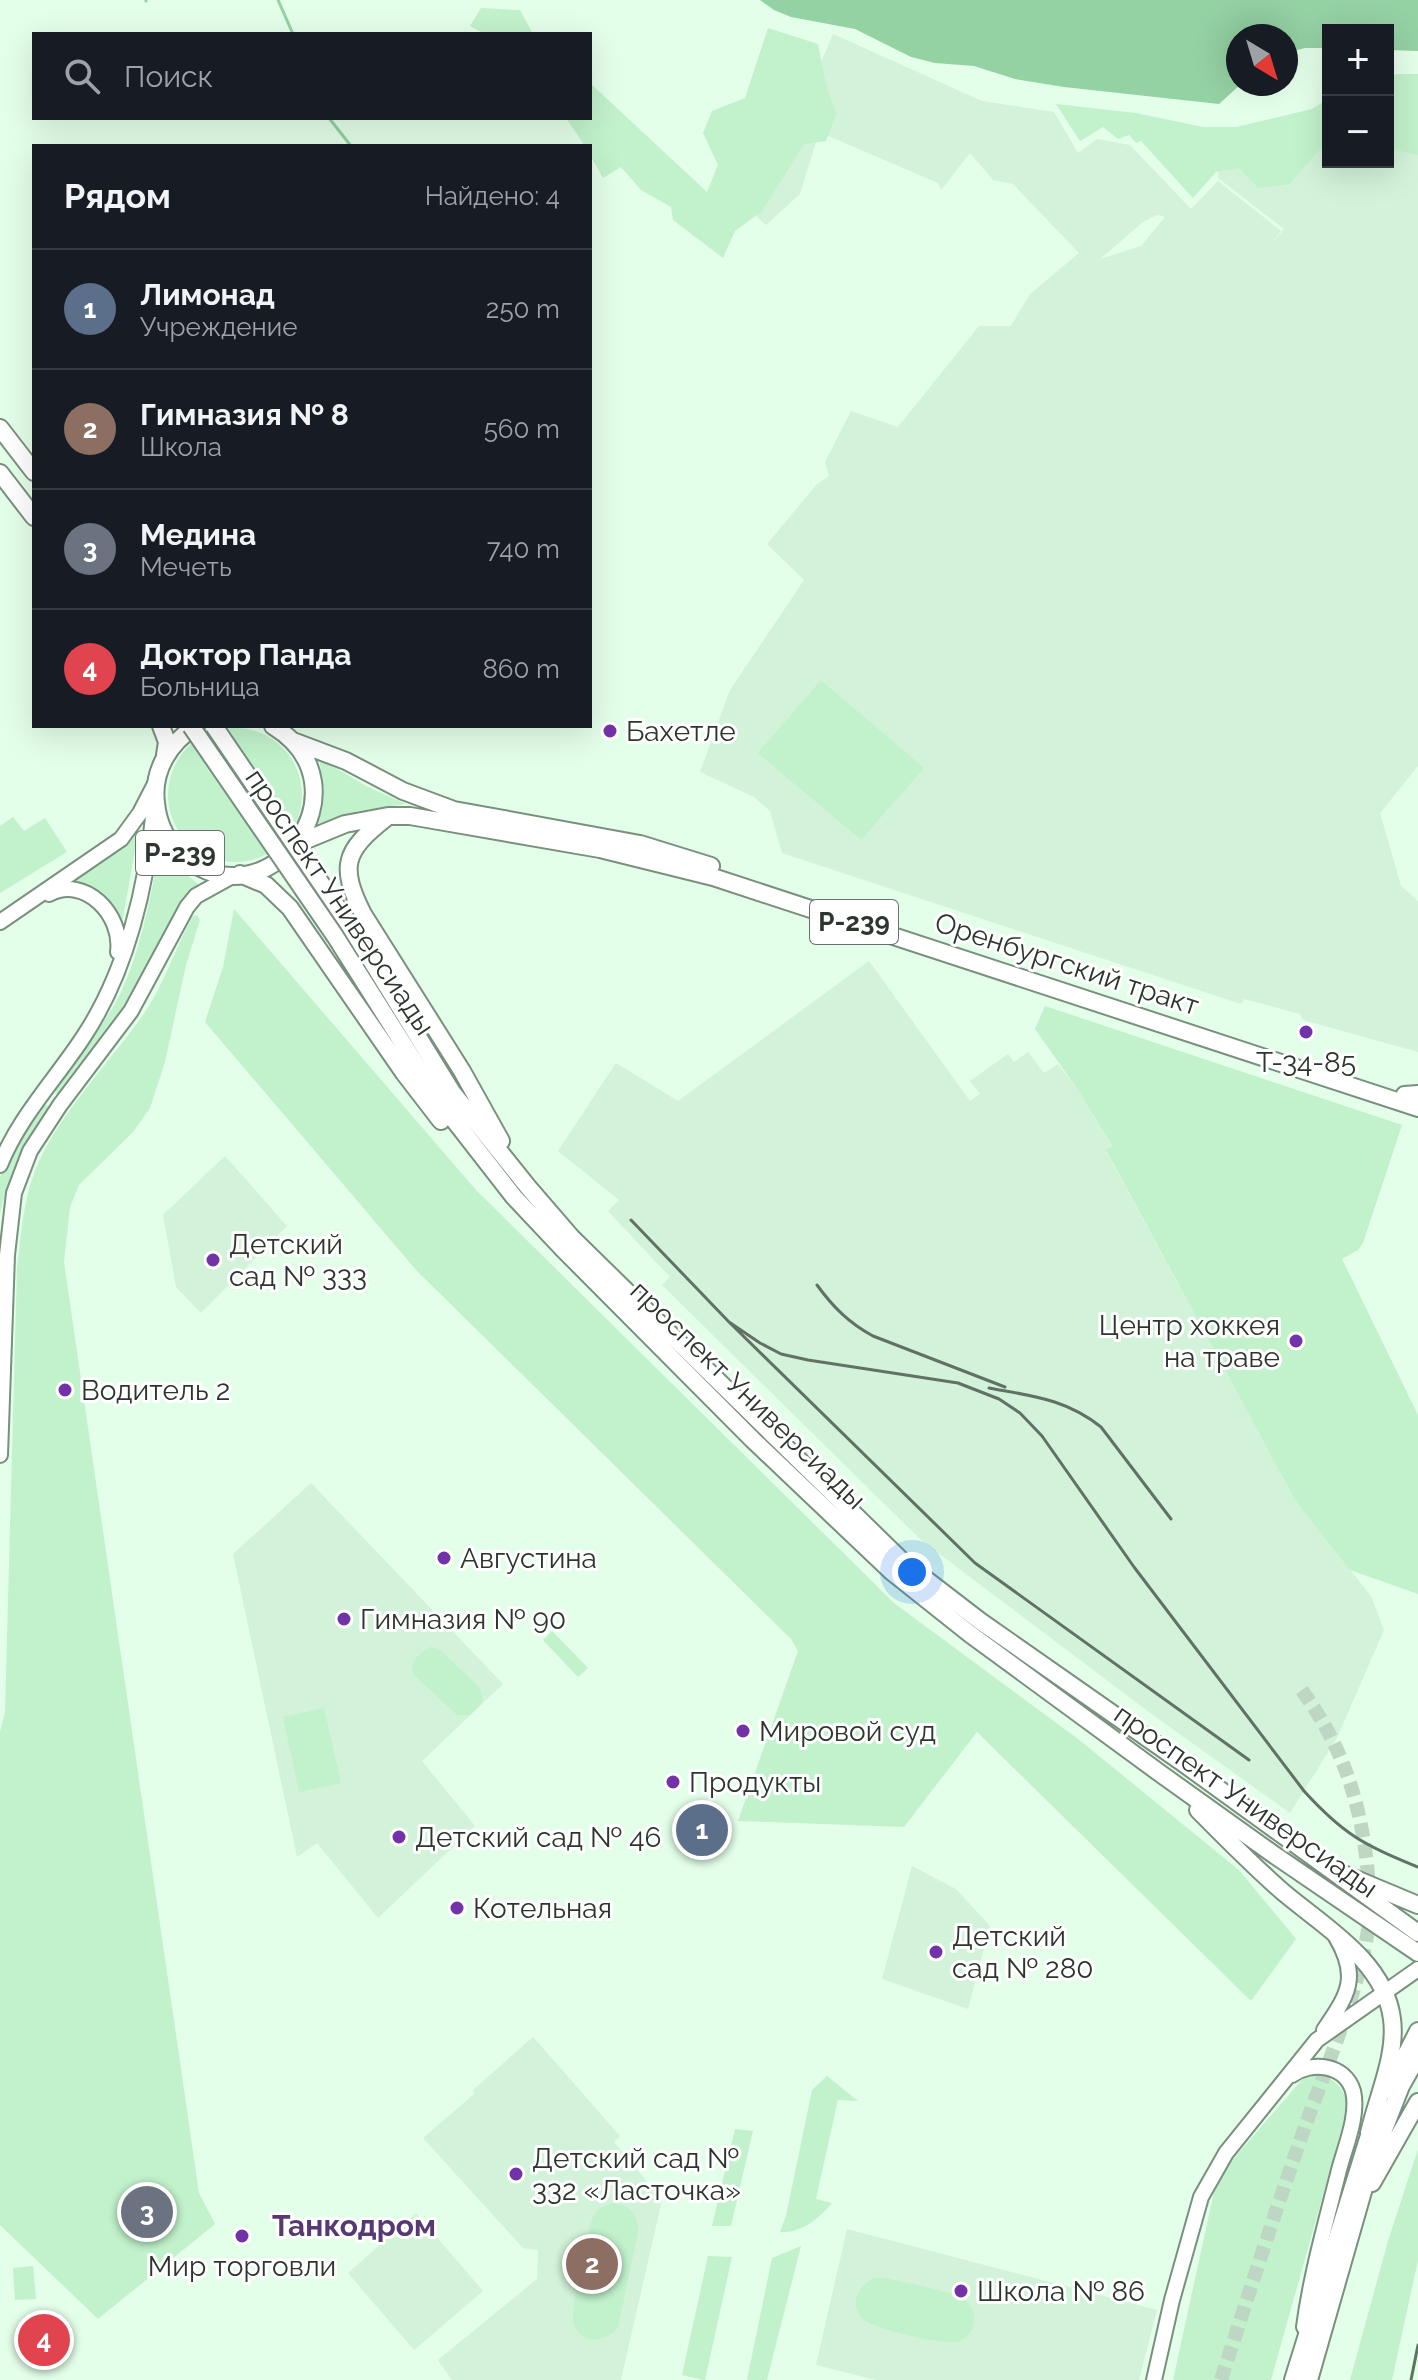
<!DOCTYPE html>
<html lang="ru">
<meta charset="utf-8">
<style>
:root{--surface:#171b24;--page:#20242c;--text:#f1f3f6;--muted:#9ea1a6;--line:#363941;--accent:#b89dd3}
body{margin:0;font-family:Raleway,sans-serif;background:var(--page);color:var(--text)}
.controls{position:absolute;right:24px;top:24px;display:grid;overflow:hidden;border-radius:0px;box-shadow:0 8px 32px #0002}
.controls button{width:72px;height:72px;display:grid;place-items:center;padding:0;border:0;border-bottom:2px solid var(--line);background:var(--surface);color:var(--text);font:40px sans-serif}
.compass{position:absolute;left:1226px;top:24px;width:72px;height:72px;border-radius:50%;background:var(--surface);box-shadow:0 8px 32px #0002;rotate:142deg}
.you{position:absolute;left:912px;top:1572px;width:28px;height:28px;margin:-20px;border:6px solid #fff;border-radius:50%;background:#1a73e8;box-shadow:0 0 0 12px #1a73e833}
.badge{display:grid;place-items:center;width:52px;height:52px;border-radius:50%;background:var(--accent);color:#fff;font-size:26px;font-weight:700}
.pin{position:absolute;translate:-50% -50%;border:4px solid #fff;box-shadow:0 2px 8px #0006}
.list{margin:0;padding:0;list-style:none}
h2{display:flex;justify-content:space-between;align-items:center;height:104px;margin:0;padding:0 32px;font-size:34px}
h2 small{font-size:26px;font-weight:400;color:var(--muted)}
.list li{display:grid;grid-template-columns:52px 1fr auto;gap:24px;align-items:center;box-sizing:border-box;height:120px;padding:0 32px;border-top:2px solid var(--line)}
.list b{display:block;font-size:30px;white-space:nowrap}
.list p{margin:0;font-size:26px;white-space:nowrap;color:var(--muted)}
.list em{font-size:26px;font-style:normal;color:var(--muted)}
.icon{flex:none;width:44px;height:44px;fill:none;stroke:currentColor;stroke-width:2;stroke-linecap:round;stroke-linejoin:round}
.map{position:relative;flex:none;width:1418px;height:2380px;overflow:hidden}
.search{position:absolute;background:var(--surface);box-shadow:0 8px 32px #0002;left:32px;top:32px;width:560px;height:88px;display:flex;align-items:center;gap:20px;box-sizing:border-box;padding:0 28px;border-radius:0px;color:var(--muted);font-size:30px}
.panel{position:absolute;background:var(--surface);box-shadow:0 8px 32px #0002;left:32px;top:144px;width:560px;height:584px;border-radius:0px}
.map>svg:first-child{display:block}
</style>
<div class="map">
<svg width="1418" height="2380" viewBox="0 0 1418 2380">
<rect width="100%" height="100%" fill="#e3fee9"/>
<path fill="#d2f2d9" fill-rule="evenodd" d="M833,34L982,101L1054,112L1078,153L1097,139L1130,145L1191,209L1218,181L1281,231L1270,246L1284,229L1218,178L1223,131L1328,135V162H1388V137L1418,138V766L1380,813L1401,886L1418,901V1052L1303,1020L1300,1014L1244,999L1241,1004L782,853L770,811L754,797L700,772L730,690L804,580L767,544L817,484L829,476L825,462L851,411L898,427L979,326H1011L1030,294L1079,253L1013,184L993,180L970,153L941,190L938,183L819,132L800,194L766,225L756,216ZM1157,215L1165,217L1141,246L1100,259L1143,222Z
M869,961L970,1101L980,1094L970,1081L1008,1054L1014,1062L1028,1052L1044,1073L1058,1064L1078,1090L1112,1147L1106,1151L1295,1500L1371,1596L1384,1630L1337,1738L1290,1813L1153,1715L921,1540L662,1285L670,1277L608,1211L619,1200L558,1151L616,1063L678,1101Z
M225,1156L287,1226L201,1313L176,1287L163,1215Z
M311,1483L503,1684L422,1761L475,1826L378,1918L317,1843L297,1857L233,1554Z
M912,1866L956,1889L990,1926L968,2009L882,1979Z
M533,2037L620,2136L614,2142L662,2200L621,2380H452L438,2360L537,2279L538,2250L523,2248L423,2138L474,2094L473,2090Z
M416,2213L483,2291L414,2350L348,2273Z
M847,2229L1157,2310L1139,2380H876L816,2365Z"/>
<path fill="#c1f2cb" d="M481,8L520,10L533,34H485L470,26Z
M768,28L818,44L826,84L836,114L826,141L804,144L762,211L735,231L723,258L673,220L671,207L641,190L621,167L603,178L590,155V146H585L566,118H590V83L707,192L718,165L703,133L712,111L745,98Z
M1397,74H1418V155L1388,148V76Z
M1328,99V140L1290,184L1258,188L1239,168L1216,172L1193,198L1141,141L1136,143L1129,135L1118,139L1103,127L1080,141L1056,104L1136,113L1203,127H1236L1312,109Z
M821,680L924,768L861,840L758,753Z
M168 795a67 67 0 1 1 134 0a67 67 0 1 1-134 0Z
M319,758L368,787L406,804L358,811L315,825L324,790Z
M13,817L24,831L45,818L67,852L0,893V826Z
M140,821L122,924C109,903 93,890 70,880Z
M159,851L198,884L174,916L120,1012L61,1093L56,1094L54,1087C76,1058 102,1029 119,996C140,954 151,896 159,851Z
M234,909L476,1190L894,1603L1078,1739L1239,1870L1296,1939L1251,2001L977,1732L904,1827L738,1821L798,1651L791,1639L417,1271L205,1022L223,967Z
M197,915L200,920L186,965L165,1062L150,1108L133,1132L79,1185L70,1207L64,1262L199,2193L215,2224L98,2319L0,2225V1732L5,1712L17,1268C21,1236 23,1202 35,1171C55,1119 110,1062 143,1015C164,985 175,948 193,916Z
M1045,1006L1402,1125L1363,1243L1358,1250L1342,1259L1418,1415V1594L1350,1570L1295,1500L1106,1150L1112,1146L1078,1090L1035,1029Z
M42,1105H47L49,1109C26,1147 9,1169 0,1214V1177L6,1161Z
M552,1631L588,1668L578,1677L543,1640Z
M430,1647L439,1649L480,1688L483,1702L470,1715H457L414,1675C408,1663 419,1653 430,1647Z
M324,1708L341,1783L299,1792L283,1717Z
M1322,2074C1336,2082 1344,2088 1348,2106L1271,2380H1173L1217,2178L1306,2075Z
M827,2076L858,2101L838,2100L816,2199L832,2203C820,2218 800,2234 780,2232L786,2216L812,2090Z
M735,2129L753,2131L731,2226H712Z
M1418,2149V2260L1392,2380H1350L1388,2241Z
M615,2203C631,2206 639,2216 638,2233L618,2327C606,2345 575,2344 573,2318C572,2306 588,2225 594,2215C599,2207 606,2204 615,2203Z
M801,2246L767,2380H747L772,2258Z
M708,2256L732,2257L705,2380H703L682,2375Z
M33,2266L36,2299L15,2300L13,2268Z
M875,2278H886C904,2283 949,2290 963,2299C970,2304 975,2312 974,2320C974,2330 966,2340 956,2342C944,2345 876,2329 866,2321C847,2308 857,2285 875,2278Z"/>
<path fill="#94d1a3" d="M760,0H1418V51L1388,50V30H1328V48H1305L1286,53V36H1238V84H1241L1219,104L1064,87L1015,79L974,66L935,63L911,57L855,29L791,17L774,10Z"/>
<g fill="none" stroke-linecap="round" stroke-linejoin="round">
<path stroke="#94d1a3" stroke-width="3" d="M278,0L293,34
M146,1V0
M329,118L351,146"/>
<path stroke="#bed6c4" stroke-width="14" stroke-dasharray="14 7" stroke-linecap="butt" d="M1221,2380C1247,2299 1273,2218 1301,2138C1323,2074 1355,2002 1367,1936C1372,1912 1369,1888 1367,1864C1359,1795 1340,1741 1298,1685"/>
<defs>
<path id="secondary" d="M49,894C85,875 123,915 118,952
M0,922L121,839L140,813L156,782
M1404,1094L1418,1093
M0,1165C19,1117 56,1079 84,1036C127,971 147,885 154,808
M0,1455L7,1255L14,1193L30,1151L60,1105L131,1011L187,907L196,896L234,875
M1324,2030C1348,1995 1360,1977 1336,1937
M1292,2075C1311,2061 1345,2064 1353,2091C1359,2115 1345,2147 1339,2170C1326,2222 1311,2274 1304,2327
M1154,2380L1172,2300L1201,2197L1226,2153L1317,2040L1418,1969"/>
<path id="primary" d="M0,428L34,472
M0,473L34,517
M161,726L167,742L165,755
M196,726C169,743 152,771 156,803C158,824 168,843 183,856C268,928 373,787 273,726
M293,741L346,761L403,791L454,810L640,844L711,866
M386,818C344,851 339,866 363,914L462,1071L501,1141
M283,858L306,840L345,824L388,816H410L600,849L713,877L1418,1108
M240,874L266,885L290,908L404,1073L441,1121
M350,926L452,1092L528,1187L572,1238L902,1561L980,1621L1183,1763L1418,1933
M335,936L440,1102L514,1197L562,1248L753,1440L892,1572L970,1634L1161,1774L1273,1854L1418,1953
M1198,1810C1226,1838 1253,1866 1283,1892C1323,1926 1385,1961 1392,2019C1397,2056 1377,2097 1369,2133
M1346,1875L1418,1905
M1388,2090L1418,2031
M1372,2183L1418,2102
M1293,2380L1372,2126
M1309,2380L1372,2160L1401,2086L1418,2056"/>
</defs>
<use href="#secondary" stroke="#78907d" stroke-width="18"/>
<use href="#primary" stroke="#78907d" stroke-width="20"/>
<use href="#secondary" stroke="#fff" stroke-width="14"/>
<use href="#primary" stroke="#fff" stroke-width="16"/>
<path stroke="#627165" stroke-width="3" d="M631,1220L729,1322L975,1563L1249,1760
M817,1285C833,1307 849,1323 873,1336L1005,1387
M729,1322L760,1343L781,1354L808,1360L958,1383L999,1399L1020,1413L1042,1436L1134,1567L1304,1791C1343,1834 1365,1846 1418,1867
M989,1388C1032,1396 1066,1399 1101,1427L1171,1519
M1411,2380L1418,2345"/>
<defs>
<path id="primary-bridge" d="M191,726L335,936
M214,726L350,926"/>
</defs>
<use href="#primary-bridge" stroke="#78907d" stroke-width="20" stroke-linecap="butt"/>
<use href="#primary-bridge" stroke="#fff" stroke-width="16"/>
</g>
<g fill="#7333a8" stroke="#fff" stroke-width="3">
<circle cx="610" cy="731" r="8"/>
<circle cx="1306" cy="1032" r="8"/>
<circle cx="213" cy="1260" r="8"/>
<circle cx="1296" cy="1341" r="8"/>
<circle cx="65" cy="1390" r="8"/>
<circle cx="444" cy="1558" r="8"/>
<circle cx="344" cy="1619" r="8"/>
<circle cx="743" cy="1731" r="8"/>
<circle cx="673" cy="1782" r="8"/>
<circle cx="399" cy="1837" r="8"/>
<circle cx="457" cy="1908" r="8"/>
<circle cx="936" cy="1952" r="8"/>
<circle cx="516" cy="2174" r="8"/>
<circle cx="242" cy="2236" r="8"/>
<circle cx="961" cy="2291" r="8"/>
</g>
<g text-anchor="middle" dominant-baseline="central" stroke-width="6" stroke-linejoin="round" paint-order="stroke">
<g fill="#fff" stroke="#6b726d" stroke-width="2">
<rect x="136" y="831" width="88" height="44" rx="6"/>
<rect x="810" y="900" width="88" height="44" rx="6"/>
</g>
<g font-size="26" font-weight="bold" fill="#2c362e">
<text x="180" y="853">Р-239</text>
<text x="854" y="922">Р-239</text>
</g>
<g font-size="28" fill="#2c362e" stroke="#fff" text-anchor="start">
<text x="626" y="731">Бахетле</text>
<text x="1306" y="1062" text-anchor="middle">T-34-85</text>
<text x="229" y="1244">Детский<tspan x="229" dy="32">сад № 333</tspan></text>
<text x="1280" y="1325" text-anchor="end">Центр хоккея<tspan x="1280" dy="32">на траве</tspan></text>
<text x="81" y="1390">Водитель 2</text>
<text x="460" y="1558">Августина</text>
<text x="360" y="1619">Гимназия № 90</text>
<text x="759" y="1731">Мировой суд</text>
<text x="689" y="1782">Продукты</text>
<text x="415" y="1837">Детский сад № 46</text>
<text x="473" y="1908">Котельная</text>
<text x="952" y="1936">Детский<tspan x="952" dy="32">сад № 280</tspan></text>
<text x="532" y="2158">Детский сад №<tspan x="532" dy="32">332 «Ласточка»</tspan></text>
<text x="242" y="2266" text-anchor="middle">Мир торговли</text>
<text x="977" y="2291">Школа № 86</text>
</g>
<g font-size="28" fill="#2c362e" stroke="#fff">
<text transform="translate(340 902) rotate(56)">проспект Универсиады</text>
<text transform="translate(1067 964) rotate(18)">Оренбургский тракт</text>
<text transform="translate(748 1395) rotate(44)">проспект Универсиады</text>
<text transform="translate(1246 1801) rotate(35)">проспект Универсиады</text>
</g>
<g font-size="30" font-weight="bold" fill="#563873" stroke="#fff">
<text x="354" y="2225">Танкодром</text>
</g>
</g>
</svg>
<div class="controls">
<button>+</button>
<button>−</button>
</div>
<svg class="compass" viewBox="-18 -18 36 36"><path d="M0-13l5 13h-10z" fill="#e53935"/><path d="M0 13l5-13h-10z" fill="#9ea1a6"/></svg>
<div class="you"></div>
<div class="pin badge" style="left:702px;top:1830px;background:#5c6f8a">1</div>
<div class="pin badge" style="left:592px;top:2264px;background:#8d6e63">2</div>
<div class="pin badge" style="left:147px;top:2212px;background:#6b7280">3</div>
<div class="pin badge" style="left:44px;top:2340px;background:#e0444e">4</div>
<div class="search"><svg class="icon" aria-label="search" viewBox="0 0 24 24"><circle cx="10" cy="10" r="6"/><path d="M15 15l6 6"/></svg>Поиск</div>
<section class="panel">
<h2>Рядом<small>Найдено: 4</small></h2>
<ul class="list">
<li><span class="badge" style="background:#5c6f8a">1</span><div><b>Лимонад</b><p>Учреждение</p></div><em>250 m</em></li>
<li><span class="badge" style="background:#8d6e63">2</span><div><b>Гимназия № 8</b><p>Школа</p></div><em>560 m</em></li>
<li><span class="badge" style="background:#6b7280">3</span><div><b>Медина</b><p>Мечеть</p></div><em>740 m</em></li>
<li><span class="badge" style="background:#e0444e">4</span><div><b>Доктор Панда</b><p>Больница</p></div><em>860 m</em></li>
</ul>
</section>
</div>
